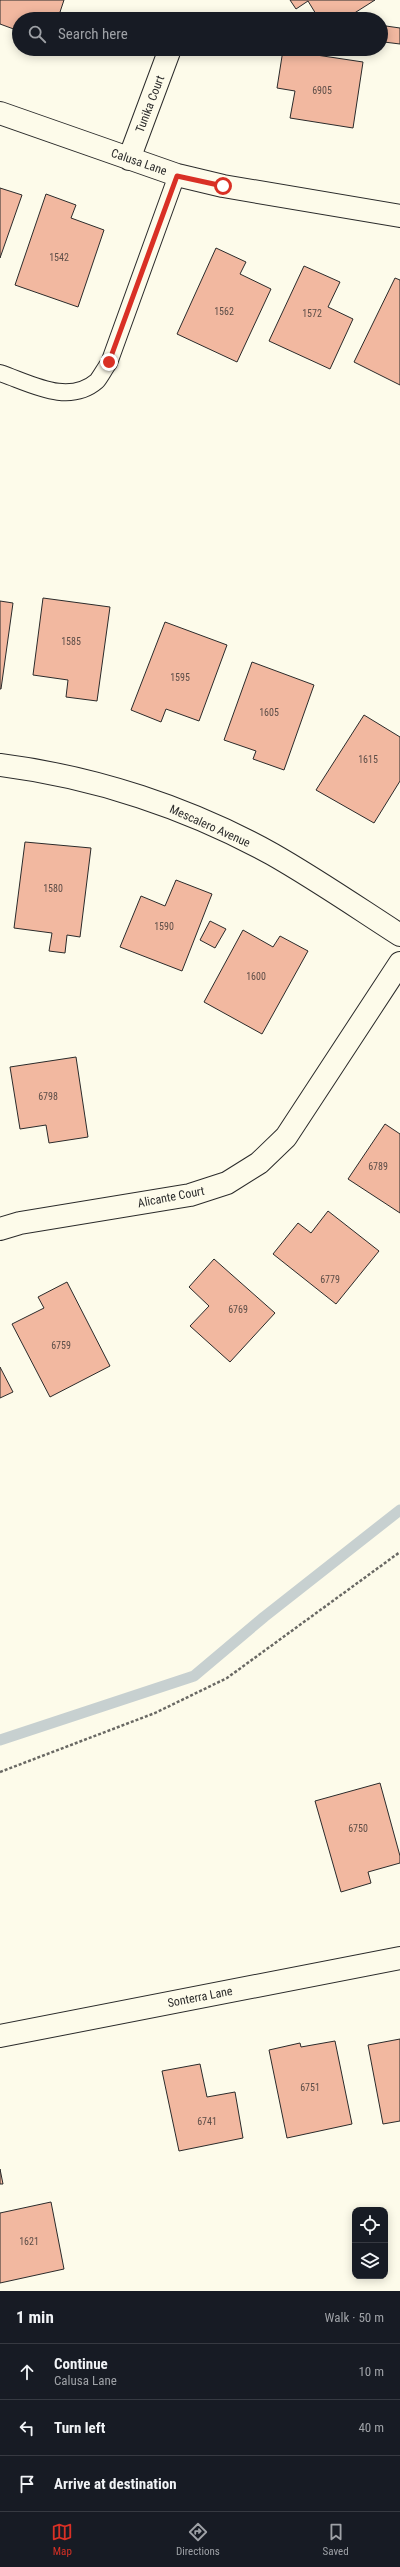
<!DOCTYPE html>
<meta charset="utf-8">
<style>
:root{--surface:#171b24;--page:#20242c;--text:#f1f3f6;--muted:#9ea1a6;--line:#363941;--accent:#d93025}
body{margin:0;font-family:"Roboto Condensed",sans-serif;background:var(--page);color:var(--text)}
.controls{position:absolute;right:12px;bottom:12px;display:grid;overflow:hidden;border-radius:8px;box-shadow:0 2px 10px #0003}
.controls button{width:36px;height:36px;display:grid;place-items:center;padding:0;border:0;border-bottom:1px solid var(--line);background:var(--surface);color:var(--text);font:20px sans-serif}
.stop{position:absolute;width:12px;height:12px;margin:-9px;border:3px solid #d93025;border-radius:50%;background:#fff}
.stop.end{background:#d93025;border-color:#fff;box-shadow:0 1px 4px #0008}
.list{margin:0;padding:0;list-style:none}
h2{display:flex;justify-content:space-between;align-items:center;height:52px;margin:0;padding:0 16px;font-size:17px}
h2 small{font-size:13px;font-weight:400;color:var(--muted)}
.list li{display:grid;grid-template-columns:26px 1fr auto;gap:12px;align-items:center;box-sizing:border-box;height:56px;padding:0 16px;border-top:1px solid var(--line)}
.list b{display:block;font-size:15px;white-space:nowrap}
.list p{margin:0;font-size:13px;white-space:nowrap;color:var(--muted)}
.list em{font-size:13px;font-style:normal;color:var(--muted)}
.icon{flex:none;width:22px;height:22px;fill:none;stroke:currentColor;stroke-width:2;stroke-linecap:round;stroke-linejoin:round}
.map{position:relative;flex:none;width:400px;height:2291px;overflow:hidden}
.search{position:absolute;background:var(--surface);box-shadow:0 2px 10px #0003;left:12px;right:12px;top:12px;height:44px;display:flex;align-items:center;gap:10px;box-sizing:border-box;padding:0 14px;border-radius:22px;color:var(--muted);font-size:15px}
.sheet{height:220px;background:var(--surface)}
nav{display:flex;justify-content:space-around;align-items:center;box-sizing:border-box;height:56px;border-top:1px solid var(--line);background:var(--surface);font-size:11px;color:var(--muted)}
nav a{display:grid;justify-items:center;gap:2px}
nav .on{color:var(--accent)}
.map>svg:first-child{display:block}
</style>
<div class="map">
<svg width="400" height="2291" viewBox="0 0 400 2291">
<rect width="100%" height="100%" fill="#fdfbea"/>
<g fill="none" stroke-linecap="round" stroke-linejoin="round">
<path stroke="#c7d0d0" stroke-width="11" d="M0,1740L194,1676L264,1617L400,1510"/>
</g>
<path fill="#f2b8a0" stroke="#2b2b2b" d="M0,0H64L60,12L73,17V19H19V31L0,24Z
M290,0H375L345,19H319L308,1L296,9Z
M386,26L400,28V44L384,42Z
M283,50L363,62L353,128L290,118L295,91L277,88Z
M0,188L22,195L0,258Z
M46,194L76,205L71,218L104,230L78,307L15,285Z
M216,248L246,262L240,274L271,289L237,362L177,334Z
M304,266L340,282L328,307L353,319L330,369L269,341Z
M395,278L400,280V385L354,362Z
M43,598L110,607L97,701L66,697L68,680L33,675Z
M0,601L13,603L1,689H0Z
M165,622L227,645L199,721L166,709L161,722L131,710Z
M252,662L314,685L284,770L253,759L256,751L224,740Z
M364,715L400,737V781L374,823L316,790Z
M25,842L91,848L80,937L67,935L65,953L49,951L52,933L14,928Z
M176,880L212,894L182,971L120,947L141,896L165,906Z
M210,921L226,929L215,948L200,940Z
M243,930L273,947L280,936L308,951L262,1034L204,1002Z
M76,1057L88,1137L49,1143L46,1125L20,1129L10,1067Z
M385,1124L400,1134V1213L348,1179Z
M328,1211L379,1251L336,1304L273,1254L298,1223L311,1233Z
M214,1259L275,1313L230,1362L190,1326L209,1306L189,1287Z
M67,1282L110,1366L50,1397L12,1324L44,1308L38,1297Z
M0,1367L13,1392L0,1398Z
M380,1783L400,1856V1863L368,1872L371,1883L341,1892L315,1801Z
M400,2039V2121L383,2124L368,2045Z
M335,2041L352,2124L287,2138L269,2050L300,2043L301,2047Z
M200,2064L207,2097L235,2092L243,2138L179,2151L162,2071Z
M0,2169L3,2184H0Z
M51,2202L64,2269L0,2283V2213Z"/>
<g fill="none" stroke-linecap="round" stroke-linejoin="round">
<defs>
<path id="service" d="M0,373C30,383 68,406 97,381C101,376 105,368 109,363L177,175"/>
<path id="minor" d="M0,113L177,175L223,186L400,216
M129,159L170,49
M0,765C95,777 189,808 272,854C316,879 358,908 400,935
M0,1229L20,1223L190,1195L227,1183L259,1163L286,1137L400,963
M0,2036L400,1958"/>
</defs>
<use href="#service" stroke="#2b2b2b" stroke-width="18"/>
<use href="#minor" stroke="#2b2b2b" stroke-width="24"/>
<path stroke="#6a6964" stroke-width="2.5" stroke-dasharray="3 2" stroke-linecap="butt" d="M0,1772L155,1713L227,1678L400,1552"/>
<use href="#service" stroke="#fdfbea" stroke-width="16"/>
<use href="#minor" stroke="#fdfbea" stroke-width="22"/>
</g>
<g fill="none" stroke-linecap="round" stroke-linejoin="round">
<path stroke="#d93025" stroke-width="5" d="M109,362L177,176L223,186"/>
</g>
<g text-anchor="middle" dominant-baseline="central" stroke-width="3" stroke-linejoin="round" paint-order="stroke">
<g font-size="10" fill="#5d4e48">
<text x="322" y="90">6905</text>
<text x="59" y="257">1542</text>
<text x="224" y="311">1562</text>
<text x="312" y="313">1572</text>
<text x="71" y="641">1585</text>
<text x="180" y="677">1595</text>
<text x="269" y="712">1605</text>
<text x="368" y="759">1615</text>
<text x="53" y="888">1580</text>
<text x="164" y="926">1590</text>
<text x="256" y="976">1600</text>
<text x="48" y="1096">6798</text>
<text x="378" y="1166">6789</text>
<text x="330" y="1279">6779</text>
<text x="238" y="1309">6769</text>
<text x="61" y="1345">6759</text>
<text x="358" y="1828">6750</text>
<text x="310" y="2087">6751</text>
<text x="207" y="2121">6741</text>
<text x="29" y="2241">1621</text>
</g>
<g font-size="12" fill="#2b2b2b" stroke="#fdfbea">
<text transform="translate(150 104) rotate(-69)">Tunika Court</text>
<text transform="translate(139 162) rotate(19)">Calusa Lane</text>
<text transform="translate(210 826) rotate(24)">Mescalero Avenue</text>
<text transform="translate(171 1197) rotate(-11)">Alicante Court</text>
<text transform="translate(200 1997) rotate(-11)">Sonterra Lane</text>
</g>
</g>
</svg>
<div class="controls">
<button><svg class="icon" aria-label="locate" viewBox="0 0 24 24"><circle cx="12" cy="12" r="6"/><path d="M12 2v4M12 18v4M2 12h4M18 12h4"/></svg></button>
<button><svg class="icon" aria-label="layers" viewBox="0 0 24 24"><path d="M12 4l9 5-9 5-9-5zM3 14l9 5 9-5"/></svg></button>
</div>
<div class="stop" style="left:223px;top:186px"></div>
<div class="stop end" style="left:109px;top:362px"></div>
<div class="search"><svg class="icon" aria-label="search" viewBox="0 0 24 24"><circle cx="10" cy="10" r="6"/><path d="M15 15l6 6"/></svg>Search here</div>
</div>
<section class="sheet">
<h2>1 min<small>Walk · 50 m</small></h2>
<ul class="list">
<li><svg class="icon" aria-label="ahead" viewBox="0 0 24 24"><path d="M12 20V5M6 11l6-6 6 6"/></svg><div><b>Continue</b><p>Calusa Lane</p></div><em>10 m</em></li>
<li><svg class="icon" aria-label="left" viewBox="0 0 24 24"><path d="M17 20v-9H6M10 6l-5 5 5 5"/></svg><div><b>Turn left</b></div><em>40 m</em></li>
<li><svg class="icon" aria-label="arrive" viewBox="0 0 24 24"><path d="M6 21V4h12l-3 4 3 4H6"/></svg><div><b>Arrive at destination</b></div></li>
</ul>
</section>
<nav>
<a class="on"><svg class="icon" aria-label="map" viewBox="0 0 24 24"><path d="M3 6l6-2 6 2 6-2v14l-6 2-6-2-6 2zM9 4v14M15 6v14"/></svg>Map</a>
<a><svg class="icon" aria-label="directions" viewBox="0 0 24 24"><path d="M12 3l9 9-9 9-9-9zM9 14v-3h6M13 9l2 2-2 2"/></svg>Directions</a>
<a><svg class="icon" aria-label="saved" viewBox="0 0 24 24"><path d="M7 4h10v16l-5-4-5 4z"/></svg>Saved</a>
</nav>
